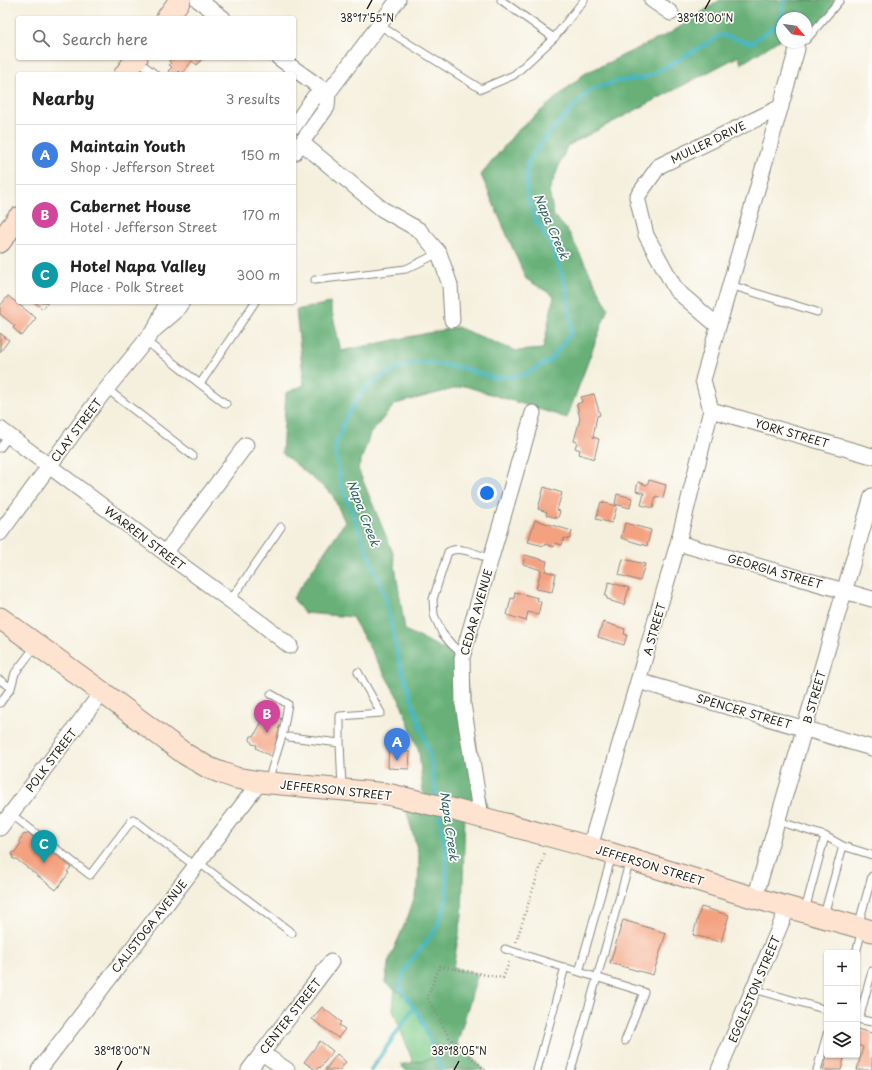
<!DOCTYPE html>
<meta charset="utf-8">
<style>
:root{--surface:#fff;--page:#f2f2f2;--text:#222;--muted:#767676;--line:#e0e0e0;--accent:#1f6fb2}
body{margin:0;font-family:"Playpen Sans",sans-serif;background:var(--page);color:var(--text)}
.controls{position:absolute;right:12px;bottom:12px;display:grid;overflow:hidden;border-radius:4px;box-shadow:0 1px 3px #0004}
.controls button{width:36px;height:36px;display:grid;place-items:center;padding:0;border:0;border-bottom:1px solid var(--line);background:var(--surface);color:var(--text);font:20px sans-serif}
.compass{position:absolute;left:776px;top:12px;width:36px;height:36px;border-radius:50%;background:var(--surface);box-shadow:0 1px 3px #0004;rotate:119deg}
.you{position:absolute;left:487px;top:493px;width:14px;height:14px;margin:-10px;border:3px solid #fff;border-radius:50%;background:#1a73e8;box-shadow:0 0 0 6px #1a73e833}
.badge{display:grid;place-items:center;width:26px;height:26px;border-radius:50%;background:var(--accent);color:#fff;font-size:13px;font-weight:700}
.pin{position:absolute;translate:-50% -33px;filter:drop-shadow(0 1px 2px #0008)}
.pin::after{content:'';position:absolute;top:21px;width:14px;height:12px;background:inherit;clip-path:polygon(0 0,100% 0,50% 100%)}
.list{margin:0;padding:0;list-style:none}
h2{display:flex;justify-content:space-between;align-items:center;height:52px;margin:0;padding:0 16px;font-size:17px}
h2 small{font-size:13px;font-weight:400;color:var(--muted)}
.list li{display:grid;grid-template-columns:26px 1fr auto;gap:12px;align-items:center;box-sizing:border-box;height:60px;padding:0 16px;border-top:1px solid var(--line)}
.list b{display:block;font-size:15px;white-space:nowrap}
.list p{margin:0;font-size:13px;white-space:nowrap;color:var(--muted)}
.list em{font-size:13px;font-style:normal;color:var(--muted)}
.icon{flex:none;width:22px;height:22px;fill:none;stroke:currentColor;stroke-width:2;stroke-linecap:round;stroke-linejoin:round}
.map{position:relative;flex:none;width:872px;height:1070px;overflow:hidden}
.search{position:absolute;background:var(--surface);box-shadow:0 1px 3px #0004;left:16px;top:16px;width:280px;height:44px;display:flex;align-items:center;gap:10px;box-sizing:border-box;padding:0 14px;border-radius:4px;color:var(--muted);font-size:15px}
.panel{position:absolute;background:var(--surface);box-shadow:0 1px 3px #0004;left:16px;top:72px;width:280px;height:232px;border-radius:4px}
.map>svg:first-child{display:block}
</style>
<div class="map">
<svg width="872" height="1070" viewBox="0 0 872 1070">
<rect width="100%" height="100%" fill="#fdfcf7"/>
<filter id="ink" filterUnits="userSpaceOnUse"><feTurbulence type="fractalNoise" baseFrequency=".025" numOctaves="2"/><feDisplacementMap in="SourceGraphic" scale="8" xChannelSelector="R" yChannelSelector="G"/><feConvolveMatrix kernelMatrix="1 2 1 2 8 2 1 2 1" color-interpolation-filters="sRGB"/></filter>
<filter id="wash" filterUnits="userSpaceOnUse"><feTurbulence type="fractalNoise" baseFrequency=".012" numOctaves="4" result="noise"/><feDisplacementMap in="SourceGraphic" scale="16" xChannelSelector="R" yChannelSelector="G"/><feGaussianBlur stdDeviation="0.9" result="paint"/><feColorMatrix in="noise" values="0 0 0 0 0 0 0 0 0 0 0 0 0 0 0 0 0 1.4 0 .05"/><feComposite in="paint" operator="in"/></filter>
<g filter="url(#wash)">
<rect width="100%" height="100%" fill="#f5f0de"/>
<path fill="#80cd8c" stroke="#4e7454" d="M395,989C421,1008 425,1029 437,1058L413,1062L393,1010Z"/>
<path fill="#68b078" stroke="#42664a" d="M720,0H840L806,38V18H782V38L741,64L739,56L567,146L549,191L554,216L568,231L608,308L567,418L465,386L395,404L370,434L358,469L393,553L405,630L462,658L488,817L465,812L462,916L453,968L478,974L457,1044L485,1070H406L400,1065L437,1057L419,1014L407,998L385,982L389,960L407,919L418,887L419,856L403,798L424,802L419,752L401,703L352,617L304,613L293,598L345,522L332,494L282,453L286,393L304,385L296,310L330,303L341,351L457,327L516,351L543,349L554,296L526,279L481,175L516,132L584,74L672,32Z"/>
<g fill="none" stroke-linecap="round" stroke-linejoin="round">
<path stroke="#48b7c0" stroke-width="4" d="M437,799L429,752L399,662L384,593L341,485L335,448L345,419L363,390L389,372L419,362L459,367L494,378L524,375L551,360L572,331L566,287L553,249L536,220L527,195V164L547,135L590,90L618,81L644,78L675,62L721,35L751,43L778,24L785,0
M439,814L446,855L447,899L435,931L407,966L399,987L419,1014L442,1070
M371,1070L414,1007"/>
</g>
<g id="blocks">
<path fill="#f4a180" d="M171,58H203L197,65L192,61L182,74L178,71L176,74H171L168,71L172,67L169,65L171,63L169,61Z
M8,296L36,318L22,336L13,328L15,326L0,314V306Z
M34,302H48L43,309Z
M0,333L9,340L0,352Z
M594,394L600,415L597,416L593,437L599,439L594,459L579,454L580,450L575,448L577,442L574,441L580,419L577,404L582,402L581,397Z
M649,480L666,485L663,498L656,496L653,508L641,505L644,493L636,491L638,482L647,485Z
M544,487L562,493L557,510L560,511L558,518L546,515L547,512L538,509Z
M617,494L632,498L630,508L615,504Z
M601,502L617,506L612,523L596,519Z
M535,520L572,531L570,539L564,538L562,545L555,543L554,547L545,544L544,546L528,542Z
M625,523L651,530L647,546L621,538Z
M525,555L547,561L545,571L556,574L552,592L536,589L541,570L523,564Z
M623,559L645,564L640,581L619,575Z
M609,582L629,588L624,605L611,601V600L607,599V597L605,596Z
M515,592L538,598L537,600L541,602L538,615L528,612L526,621L507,615L511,598L514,599Z
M603,622L625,629L624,634L627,635L624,645L598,637Z
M267,712L276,715L283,721L278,729H280L276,739L279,741L272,757L256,748L257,745L252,744L250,739L251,736H254Z
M389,737L405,738L404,752H410L409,769L388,768Z
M28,833L71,867L67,872L69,873L56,890L16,859H13L12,853L15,852L21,843L19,841L24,834L26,835Z
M701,907L729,915L721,942L693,935Z
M623,920L666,933L653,975L610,963Z
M322,1007L341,1022L339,1025L345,1029L338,1038L312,1019Z
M857,1029L872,1033V1070H857L863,1047L857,1045Z
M320,1041L333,1051L320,1068L319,1067L316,1070L304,1062Z
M337,1054L346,1062L340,1070H325Z
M827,1055H845L841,1070H823Z"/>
</g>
</g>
<g filter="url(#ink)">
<use href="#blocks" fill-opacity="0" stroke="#88867d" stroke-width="1"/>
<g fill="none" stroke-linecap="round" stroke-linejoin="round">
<defs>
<path id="service" d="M379,25L481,89L514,75L554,38L501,0
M554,38L584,0
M806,40L840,0
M138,61L155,74
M315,280L406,269L439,253
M730,285L817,312
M146,341L200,384L255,302
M200,384L226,404
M107,389L193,456
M0,448L9,436
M230,601L281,527
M463,655L452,645L442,633L434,615L433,599L448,552C460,545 478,555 490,559
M0,680L11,688
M0,703L11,688L15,673L35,647
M289,737L340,743L342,788
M340,743V716L381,713L358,672
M268,781L283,733L288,704L271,694
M11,814L90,875L133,819L195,866
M778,821L825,836L805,910
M825,836L843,846
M198,862L292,933
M824,915L843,846L872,855
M858,926L872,876
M505,949L644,992L625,1041
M856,953L862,930
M579,972L612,855
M754,989L827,1010
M857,1019L872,1022
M859,1019L872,971
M537,1070L565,967
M571,1070L630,860
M817,1070L827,1034"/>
<path id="minor" d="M198,0L223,18
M652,0L671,13
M279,58L328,93
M294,126L314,97L328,93
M302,143L382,209L419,230L439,253L450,285L452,320
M294,153L327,107L328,93L398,0
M157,325L167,302
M718,326L676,290L646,235L637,197L659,166L781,107
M711,410L872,456
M0,429L165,553L261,623L290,646
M0,533L100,397L155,329L175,312L182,302
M678,543L872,599
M165,553L246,445
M638,681L872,748
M481,817L463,704L462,658L533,413
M0,828L102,692
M590,847L678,543L711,410L703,380L797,49
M755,898L872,496
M262,1053L287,1070
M39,1070L260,782
M249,1070L331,962
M719,1070L788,907"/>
<path id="secondary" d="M167,18L180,0
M125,74L137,58
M0,242L18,218
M0,618L102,692L185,754L209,768L222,773L236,778L260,782L387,794L447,808L590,847L755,898L872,931"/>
</defs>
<use href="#service" stroke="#88867d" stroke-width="9"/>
<use href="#minor" stroke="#88867d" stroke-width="17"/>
<use href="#secondary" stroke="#88867d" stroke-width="23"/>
<path stroke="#88867d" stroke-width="2.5" stroke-dasharray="1 3" stroke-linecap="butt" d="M516,942L545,852
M485,1070L449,1037L427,997L440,966L503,978L510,960"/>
<use href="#service" stroke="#fff" stroke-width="7"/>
<use href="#minor" stroke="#fff" stroke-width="15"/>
<use href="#secondary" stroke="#fee3d1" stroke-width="21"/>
</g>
</g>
<path fill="none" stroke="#1c1c1c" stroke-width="1.5" d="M367,9L372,0M705,9L710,0M117,1070L122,1061M454,1070L459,1061"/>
<g text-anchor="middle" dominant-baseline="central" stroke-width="3.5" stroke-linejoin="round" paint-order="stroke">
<g font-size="11" fill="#1c1c1c" stroke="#fdfcf7">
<text transform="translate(708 142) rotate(-26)">MULLER DRIVE</text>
<text transform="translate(76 430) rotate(-53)">CLAY STREET</text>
<text transform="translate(792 433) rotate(16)">YORK STREET</text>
<text transform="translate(145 538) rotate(37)">WARREN STREET</text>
<text transform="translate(775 571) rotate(16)">GEORGIA STREET</text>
<text transform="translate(476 612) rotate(-74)">CEDAR AVENUE</text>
<text transform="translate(654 629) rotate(-74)">A STREET</text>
<text transform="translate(814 697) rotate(-74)">B STREET</text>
<text transform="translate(744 711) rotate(16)">SPENCER STREET</text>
<text transform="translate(51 760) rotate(-53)">POLK STREET</text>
<text transform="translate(336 790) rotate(6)">JEFFERSON STREET</text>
<text transform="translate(650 865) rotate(17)">JEFFERSON STREET</text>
<text transform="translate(149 926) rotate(-52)">CALISTOGA AVENUE</text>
<text transform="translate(754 989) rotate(-67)">EGGLESTON STREET</text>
<text transform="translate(290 1016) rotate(-52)">CENTER STREET</text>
</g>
<g font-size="12" font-style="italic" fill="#306266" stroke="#fdfcf7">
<text transform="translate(552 226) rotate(67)">Napa Creek</text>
<text transform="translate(364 513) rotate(69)">Napa Creek</text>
<text transform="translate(450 826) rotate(82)">Napa Creek</text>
</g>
</g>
<g font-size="10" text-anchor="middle" fill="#1c1c1c" stroke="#fdfcf7" stroke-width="3.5" stroke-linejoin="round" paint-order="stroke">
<text x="367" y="22">38°17'55"N</text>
<text x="705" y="22">38°18'00"N</text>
<text x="122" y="1055">38°18'00"N</text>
<text x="459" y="1055">38°18'05"N</text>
</g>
</svg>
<div class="controls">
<button>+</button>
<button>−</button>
<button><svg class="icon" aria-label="layers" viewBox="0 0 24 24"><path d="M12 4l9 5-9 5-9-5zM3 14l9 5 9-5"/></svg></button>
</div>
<svg class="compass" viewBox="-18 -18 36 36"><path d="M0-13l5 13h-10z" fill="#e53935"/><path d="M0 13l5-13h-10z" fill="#767676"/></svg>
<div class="you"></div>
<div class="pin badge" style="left:397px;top:761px;background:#3f7fe0">A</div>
<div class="pin badge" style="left:267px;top:733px;background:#d1479c">B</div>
<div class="pin badge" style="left:44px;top:863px;background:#0f9aa8">C</div>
<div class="search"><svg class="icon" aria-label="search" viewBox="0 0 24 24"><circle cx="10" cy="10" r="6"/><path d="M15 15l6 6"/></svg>Search here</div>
<section class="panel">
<h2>Nearby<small>3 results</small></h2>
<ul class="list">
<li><span class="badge" style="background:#3f7fe0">A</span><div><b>Maintain Youth</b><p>Shop · Jefferson Street</p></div><em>150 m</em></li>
<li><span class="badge" style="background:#d1479c">B</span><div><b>Cabernet House</b><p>Hotel · Jefferson Street</p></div><em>170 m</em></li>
<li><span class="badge" style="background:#0f9aa8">C</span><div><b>Hotel Napa Valley</b><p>Place · Polk Street</p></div><em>300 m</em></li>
</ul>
</section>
</div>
